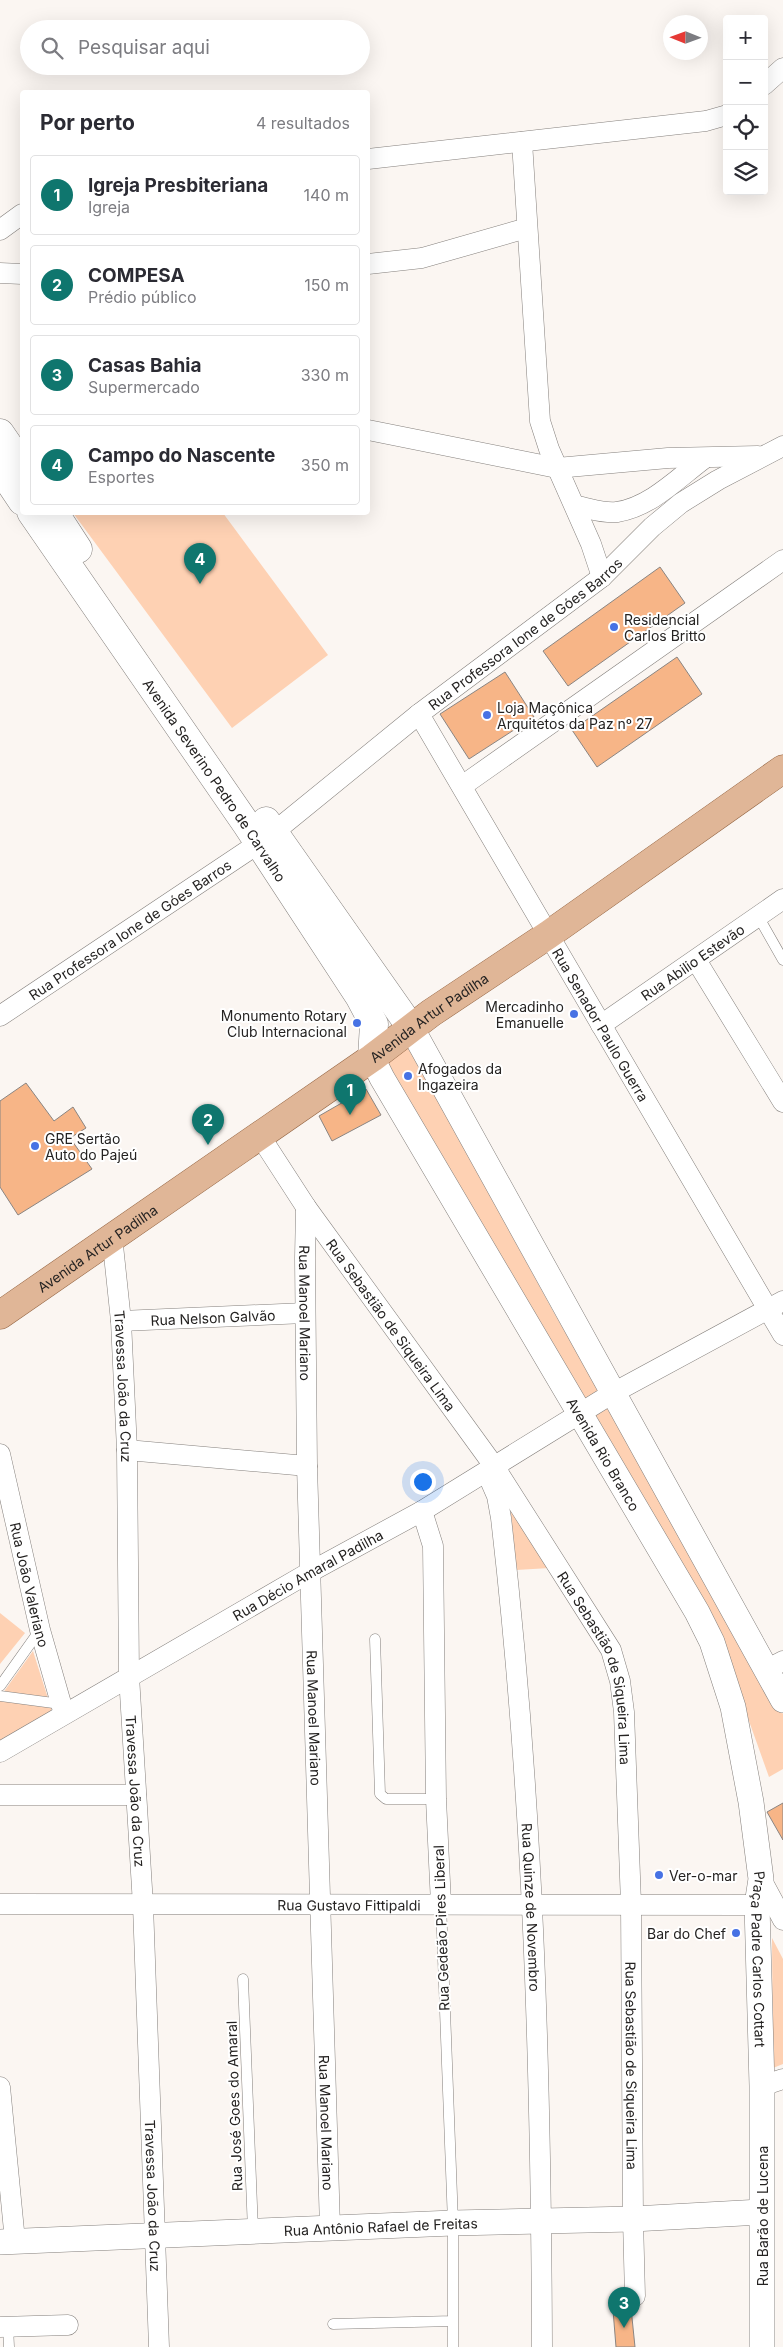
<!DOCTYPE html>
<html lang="pt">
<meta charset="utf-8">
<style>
:root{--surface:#fff;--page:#f7f7f7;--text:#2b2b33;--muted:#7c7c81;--line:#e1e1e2;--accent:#0f766e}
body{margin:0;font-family:Inter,sans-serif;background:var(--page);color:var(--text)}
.controls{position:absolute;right:15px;top:15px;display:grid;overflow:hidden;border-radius:5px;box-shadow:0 5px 20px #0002}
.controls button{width:45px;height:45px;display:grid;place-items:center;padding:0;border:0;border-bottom:1px solid var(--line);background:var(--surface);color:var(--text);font:25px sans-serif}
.compass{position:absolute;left:663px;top:15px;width:45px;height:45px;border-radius:50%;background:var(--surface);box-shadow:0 5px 20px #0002;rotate:271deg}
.you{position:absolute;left:422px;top:1481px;width:18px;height:18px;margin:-12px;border:4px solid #fff;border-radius:50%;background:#1a73e8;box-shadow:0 0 0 8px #1a73e833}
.badge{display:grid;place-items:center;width:32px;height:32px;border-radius:50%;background:var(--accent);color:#fff;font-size:16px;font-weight:700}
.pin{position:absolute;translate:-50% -41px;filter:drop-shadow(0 1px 2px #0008)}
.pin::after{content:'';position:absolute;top:26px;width:18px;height:15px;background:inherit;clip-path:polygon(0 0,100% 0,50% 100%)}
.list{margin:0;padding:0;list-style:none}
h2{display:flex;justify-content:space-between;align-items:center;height:65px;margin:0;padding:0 20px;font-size:21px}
h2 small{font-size:16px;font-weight:400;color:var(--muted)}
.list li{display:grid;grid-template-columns:32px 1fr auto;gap:15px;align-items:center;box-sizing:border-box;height:80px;margin:0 10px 10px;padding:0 10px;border:1px solid var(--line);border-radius:5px}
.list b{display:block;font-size:19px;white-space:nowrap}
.list p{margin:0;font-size:16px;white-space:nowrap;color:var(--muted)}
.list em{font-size:16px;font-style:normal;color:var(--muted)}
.icon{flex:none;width:28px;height:28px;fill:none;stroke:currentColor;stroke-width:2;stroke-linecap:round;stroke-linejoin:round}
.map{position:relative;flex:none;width:783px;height:2347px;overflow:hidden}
.search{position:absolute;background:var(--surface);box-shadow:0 5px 20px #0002;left:20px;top:20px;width:350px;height:55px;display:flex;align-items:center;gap:12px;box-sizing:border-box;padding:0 18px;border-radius:28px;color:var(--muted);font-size:19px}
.panel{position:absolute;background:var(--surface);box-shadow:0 5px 20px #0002;left:20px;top:90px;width:350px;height:425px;border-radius:5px}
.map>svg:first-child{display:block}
</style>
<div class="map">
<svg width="783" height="2347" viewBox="0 0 783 2347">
<rect width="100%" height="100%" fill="#fbf6f2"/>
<path fill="#fed1b3" d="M73,513H223L328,655L232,728Z
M409,1046L553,1311L728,1615L783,1714V1769L769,1777L714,1623L384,1064Z
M510,1505L550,1568L516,1570Z
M0,1613L25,1633L0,1664Z
M33,1651L52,1711L0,1743V1697Z
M772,1938L783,1959V2064L773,2068Z"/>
<path fill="#f7b587" stroke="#8a8582" d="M660,567L685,603L568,686L543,651Z
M677,657L702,694L597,767L572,730Z
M505,672L534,717L469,759L440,714Z
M26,1083L54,1121L73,1107L86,1128L70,1138L92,1169L18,1215L0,1187V1101Z
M366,1089L381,1115L332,1141L319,1116Z
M783,1803V1840L767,1812Z
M631,2308L635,2347H616L613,2310Z"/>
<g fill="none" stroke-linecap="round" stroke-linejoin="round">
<defs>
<path id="service" d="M758,916L783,960
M375,1639L380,1794L386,1799H436
M0,1686L40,1630
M0,1696L61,1704
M441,1904L453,2223V2347
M243,1979L253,2231
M333,2324L453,2321
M8,2326L9,2347"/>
<g id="minor">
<path d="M764,85L783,68"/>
<path d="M522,142L540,421L549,449L591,544L602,577"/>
<path d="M368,159L706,121L727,115"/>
<path d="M0,230L22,214"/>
<path d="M368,264L422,258L527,228"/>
<path d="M0,273L22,274"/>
<path d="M368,430L557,468L668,458L758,456"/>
<path d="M576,506C589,508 604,514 617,512C651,507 679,477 705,458"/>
<path id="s1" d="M419,714L783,1335"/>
<path d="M462,786L783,560"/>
<path id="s2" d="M274,832L419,714L602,577L652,527L681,503L718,480L783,446"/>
<path d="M696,960L783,1102"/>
<path id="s3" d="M0,1016L259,843"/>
<path id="s4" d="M601,1025L783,899"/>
<path id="s5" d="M260,1136L306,1207L494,1466L611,1650L620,1681L624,1712L631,1904L633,2219L635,2296"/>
<path id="s6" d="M306,1207L305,1258L307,1466L330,2228"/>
<path id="s7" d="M112,1236L121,1321L127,1450L129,1676L143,1905L159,2347"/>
<path id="s8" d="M121,1321L305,1313"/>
<path d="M127,1450L307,1466"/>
<path id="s9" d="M0,1454L40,1630L64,1714"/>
<path id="s10" d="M487,1473L497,1496L501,1518C533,1793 541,2070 542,2347"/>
<path d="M422,1511L433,1546L436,1799L441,1904"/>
<path d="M766,1670L783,1661"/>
<path id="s11" d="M0,1752L310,1572L422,1511L613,1393L783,1301"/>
<path d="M0,1795H136"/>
<path d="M761,1879L783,1920"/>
<path id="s12" d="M0,1904L757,1905"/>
<path d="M762,2086L783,2079"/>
<path d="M0,2087L15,2241"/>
<path d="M0,2327L68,2325"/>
</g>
<g id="tertiary">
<path d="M412,1029L783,1700"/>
<path id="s13" d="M372,1058L382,1078L697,1612L712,1642L733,1707L751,1802L761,1879L757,1905L762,2086V2347"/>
<path id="s14" d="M0,2242L453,2223L633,2219L761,2212"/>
</g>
<g id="secondary">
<path d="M0,433L22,465"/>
<path d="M0,468L22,501"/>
<path id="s15" d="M31,512L247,825L359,996L374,1024L372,1058"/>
<path d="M54,512L78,549"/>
<path d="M266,821L412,1029"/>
</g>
<g id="primary">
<path id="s16" d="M0,1315L372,1058L431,1013L548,935L783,769"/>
</g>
</defs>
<use href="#service" stroke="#85807d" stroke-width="11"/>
<use href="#minor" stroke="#85807d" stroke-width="21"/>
<use href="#tertiary" stroke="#85807d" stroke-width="26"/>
<use href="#secondary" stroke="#85807d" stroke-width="29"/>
<use href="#primary" stroke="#926341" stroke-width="29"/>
<use href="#service" stroke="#fff" stroke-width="10"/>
<use href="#minor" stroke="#fff" stroke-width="20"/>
<use href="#tertiary" stroke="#fff" stroke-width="25"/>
<use href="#secondary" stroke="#fff" stroke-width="28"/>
<use href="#primary" stroke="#e0b697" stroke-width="28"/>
</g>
<g fill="#4772e4" stroke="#fff" stroke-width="2">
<circle cx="614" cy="627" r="5"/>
<circle cx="487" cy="715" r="5"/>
<circle cx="574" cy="1014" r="5"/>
<circle cx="357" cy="1023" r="5"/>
<circle cx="408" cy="1076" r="5"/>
<circle cx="35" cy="1146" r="5"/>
<circle cx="659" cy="1875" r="5"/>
<circle cx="736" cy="1933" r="5"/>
</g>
<g text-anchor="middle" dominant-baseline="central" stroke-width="4" stroke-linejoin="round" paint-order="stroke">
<g font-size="14" fill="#252322" stroke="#fff" text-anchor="start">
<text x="624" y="619">Residencial<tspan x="624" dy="16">Carlos Britto</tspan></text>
<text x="497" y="707">Loja Maçônica<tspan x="497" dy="16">Arquitetos da Paz nº 27</tspan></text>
<text x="564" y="1006" text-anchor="end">Mercadinho<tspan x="564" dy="16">Emanuelle</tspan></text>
<text x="347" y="1015" text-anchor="end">Monumento Rotary<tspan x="347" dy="16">Club Internacional</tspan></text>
<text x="418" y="1068">Afogados da<tspan x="418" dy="16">Ingazeira</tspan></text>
<text x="45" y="1138">GRE Sertão<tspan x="45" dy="16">Auto do Pajeú</tspan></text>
<text x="669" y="1875">Ver-o-mar</text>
<text x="726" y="1933" text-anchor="end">Bar do Chef</text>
</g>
<g font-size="14" fill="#252322" stroke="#fff">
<text stroke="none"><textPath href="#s2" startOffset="320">Rua Professora Ione de Góes Barros</textPath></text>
<text stroke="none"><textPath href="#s15" startOffset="325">Avenida Severino Pedro de Carvalho</textPath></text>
<text stroke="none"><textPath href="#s3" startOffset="156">Rua Professora Ione de Góes Barros</textPath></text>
<text stroke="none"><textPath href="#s4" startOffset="111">Rua Abilio Estevão</textPath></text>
<text stroke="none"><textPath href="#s16" startOffset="522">Avenida Artur Padilha</textPath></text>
<text stroke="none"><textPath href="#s1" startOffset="360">Rua Senador Paulo Guerra</textPath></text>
<text stroke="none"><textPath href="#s16" startOffset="118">Avenida Artur Padilha</textPath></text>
<text stroke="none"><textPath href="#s6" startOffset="106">Rua Manoel Mariano</textPath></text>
<text stroke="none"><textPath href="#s8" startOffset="92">Rua Nelson Galvão</textPath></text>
<text stroke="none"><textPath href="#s5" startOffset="230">Rua Sebastião de Siqueira Lima</textPath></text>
<text stroke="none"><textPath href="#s7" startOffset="151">Travessa João da Cruz</textPath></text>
<text stroke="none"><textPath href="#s13" startOffset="459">Avenida Rio Branco</textPath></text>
<text stroke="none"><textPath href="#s11" startOffset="355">Rua Décio Amaral Padilha</textPath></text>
<text stroke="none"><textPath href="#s9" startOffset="134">Rua João Valeriano</textPath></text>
<text stroke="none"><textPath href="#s5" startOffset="635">Rua Sebastião de Siqueira Lima</textPath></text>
<text stroke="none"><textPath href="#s6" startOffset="511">Rua Manoel Mariano</textPath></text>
<text stroke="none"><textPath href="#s7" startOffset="556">Travessa João da Cruz</textPath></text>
<text stroke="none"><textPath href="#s12" startOffset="349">Rua Gustavo Fittipaldi</textPath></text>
<text stroke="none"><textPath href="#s10" startOffset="438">Rua Quinze de Novembro</textPath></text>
<text transform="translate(441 1928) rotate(-92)">Rua Gedeão Pires Liberal</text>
<text stroke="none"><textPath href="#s13" startOffset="999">Praça Padre Carlos Cottart</textPath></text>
<text stroke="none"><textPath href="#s5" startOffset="1040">Rua Sebastião de Siqueira Lima</textPath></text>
<text transform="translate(234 2106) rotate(-92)">Rua José Goes do Amaral</text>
<text stroke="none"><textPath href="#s6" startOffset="916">Rua Manoel Mariano</textPath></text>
<text stroke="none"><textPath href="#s7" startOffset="961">Travessa João da Cruz</textPath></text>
<text transform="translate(762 2216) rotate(-90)">Rua Barão de Lucena</text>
<text stroke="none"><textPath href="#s14" startOffset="381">Rua Antônio Rafael de Freitas</textPath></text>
</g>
</g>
</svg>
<div class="controls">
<button>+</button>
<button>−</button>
<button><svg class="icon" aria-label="locate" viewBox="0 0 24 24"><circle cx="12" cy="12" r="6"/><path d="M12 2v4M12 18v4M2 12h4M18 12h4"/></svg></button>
<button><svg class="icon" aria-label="layers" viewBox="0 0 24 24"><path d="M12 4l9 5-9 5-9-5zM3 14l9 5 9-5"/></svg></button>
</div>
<svg class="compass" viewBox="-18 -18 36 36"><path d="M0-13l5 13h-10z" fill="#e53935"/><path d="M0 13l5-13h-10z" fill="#7c7c81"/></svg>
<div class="you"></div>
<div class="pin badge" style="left:350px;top:1115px">1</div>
<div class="pin badge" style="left:208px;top:1145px">2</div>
<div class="pin badge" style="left:624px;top:2328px">3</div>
<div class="pin badge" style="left:200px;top:584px">4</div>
<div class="search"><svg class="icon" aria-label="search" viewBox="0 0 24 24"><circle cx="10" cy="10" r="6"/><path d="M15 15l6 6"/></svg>Pesquisar aqui</div>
<section class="panel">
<h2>Por perto<small>4 resultados</small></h2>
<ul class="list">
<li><span class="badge">1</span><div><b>Igreja Presbiteriana</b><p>Igreja</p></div><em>140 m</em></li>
<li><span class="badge">2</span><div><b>COMPESA</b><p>Prédio público</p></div><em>150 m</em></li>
<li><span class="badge">3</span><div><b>Casas Bahia</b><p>Supermercado</p></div><em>330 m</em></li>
<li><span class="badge">4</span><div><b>Campo do Nascente</b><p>Esportes</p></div><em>350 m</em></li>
</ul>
</section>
</div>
